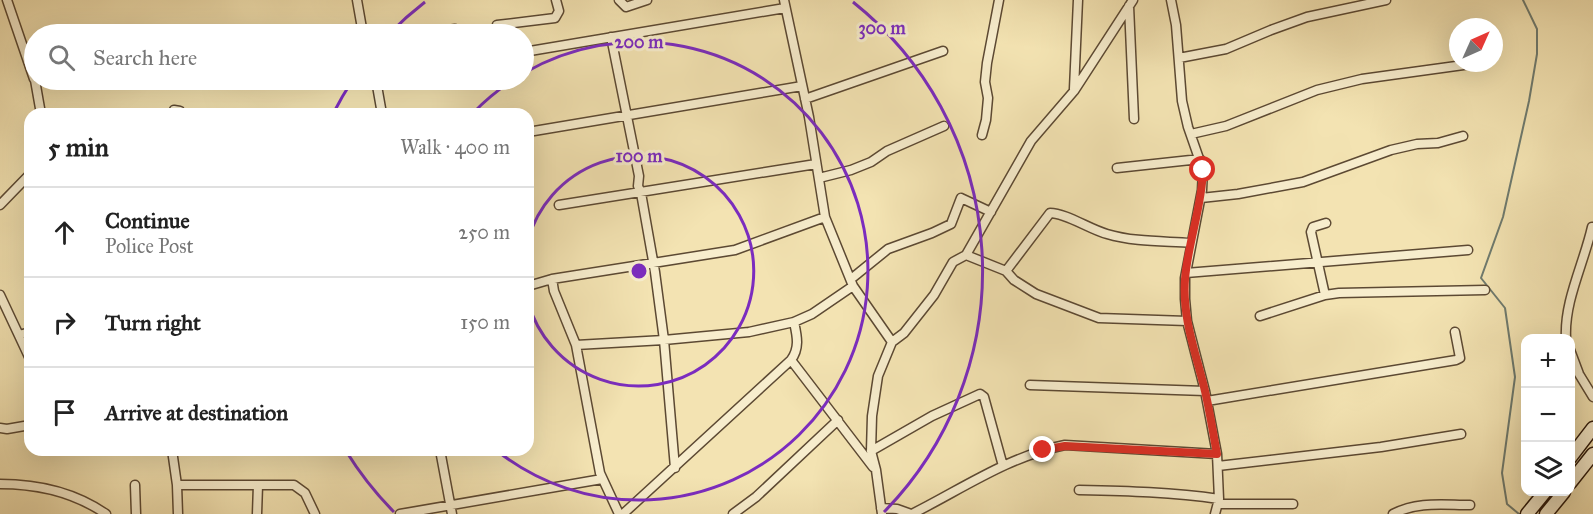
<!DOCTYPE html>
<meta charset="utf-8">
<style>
:root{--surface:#fff;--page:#f2f2f2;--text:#222;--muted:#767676;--line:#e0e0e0}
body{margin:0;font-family:"IM FELL Great Primer",serif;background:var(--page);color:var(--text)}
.controls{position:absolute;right:18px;bottom:18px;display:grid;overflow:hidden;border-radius:12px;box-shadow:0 6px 24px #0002}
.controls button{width:54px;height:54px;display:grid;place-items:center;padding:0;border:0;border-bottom:2px solid var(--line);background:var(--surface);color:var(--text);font:30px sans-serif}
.compass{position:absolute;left:1449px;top:18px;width:54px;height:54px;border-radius:50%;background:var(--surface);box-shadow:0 6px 24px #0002;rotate:45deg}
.stop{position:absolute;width:18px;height:18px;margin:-14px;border:4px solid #d93025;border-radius:50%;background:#fff}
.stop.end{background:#d93025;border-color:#fff;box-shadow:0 2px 6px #0008}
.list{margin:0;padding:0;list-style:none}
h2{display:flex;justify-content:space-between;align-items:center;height:78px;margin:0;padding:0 24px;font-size:26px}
h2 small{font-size:20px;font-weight:400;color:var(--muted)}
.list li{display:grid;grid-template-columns:39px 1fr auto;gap:18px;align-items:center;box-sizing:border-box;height:90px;padding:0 24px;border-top:2px solid var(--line)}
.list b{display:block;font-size:22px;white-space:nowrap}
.list p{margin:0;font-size:20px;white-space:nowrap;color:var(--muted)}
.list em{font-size:20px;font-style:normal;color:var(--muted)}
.icon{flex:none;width:33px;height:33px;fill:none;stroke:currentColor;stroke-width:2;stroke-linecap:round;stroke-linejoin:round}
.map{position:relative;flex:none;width:1593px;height:514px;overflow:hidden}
.search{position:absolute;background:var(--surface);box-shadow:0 6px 24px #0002;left:24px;top:24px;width:510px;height:66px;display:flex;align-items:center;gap:15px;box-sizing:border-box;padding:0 21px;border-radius:33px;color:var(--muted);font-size:22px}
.panel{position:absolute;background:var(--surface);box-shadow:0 6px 24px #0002;left:24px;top:108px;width:510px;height:348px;border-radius:18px}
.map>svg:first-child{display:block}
</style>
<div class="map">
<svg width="1593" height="514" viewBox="0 0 1593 514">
<rect width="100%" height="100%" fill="#f3e3b2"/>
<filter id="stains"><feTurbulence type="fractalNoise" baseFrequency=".00333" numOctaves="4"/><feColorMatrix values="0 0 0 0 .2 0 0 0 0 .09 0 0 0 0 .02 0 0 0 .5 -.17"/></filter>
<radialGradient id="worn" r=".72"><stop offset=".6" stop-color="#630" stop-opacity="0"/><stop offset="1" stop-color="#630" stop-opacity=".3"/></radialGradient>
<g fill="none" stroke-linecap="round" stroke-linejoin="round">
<path stroke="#6e7a6e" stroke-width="2" d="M1519,514L1507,504L1502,473L1515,377L1505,308L1481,278L1503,217L1529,101L1537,54V29L1523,0"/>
<defs>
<path id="minor" d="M7,0L34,79
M357,0L363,34
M619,0L626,7L647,0
M784,0L809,117L825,217L853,286L892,342
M1171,0L1176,25L1182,101L1188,127L1203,170L1202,190L1185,278V299L1187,321L1205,391L1217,454L1219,499L1215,514
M1129,6L1134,119
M497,25L555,18L559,11L556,0
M421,34L455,29
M611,37L639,176L638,186L641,193L655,272L664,340L675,468
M524,52L785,8
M1179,58L1226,49L1271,30L1307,17L1386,0
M35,80L41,114
M376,80L382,114
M1074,89L1078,0
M805,99L943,51
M174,110L180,111L181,114
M528,132L802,86
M1191,134L1226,126L1317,90L1362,79L1478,63
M982,135L986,120L988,98L985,82L987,63L999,0
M1117,168L1200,159
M819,178L851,170L871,162L887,151L944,126
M1201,198L1238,194L1303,182L1391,150L1417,144L1438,143L1463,136
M0,205L30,174
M559,205L816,164
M966,255L1006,271L1014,280L1036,294L1099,318L1187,321
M1006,271L1050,213C1066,213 1089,229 1107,234C1134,242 1163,241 1191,243
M1186,273L1468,250
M552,279L554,291L576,345L600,473L619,514
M851,279L888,249L932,233L951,224L961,198L991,212
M528,286L552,279L735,250L825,217
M0,295L30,359
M1325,295L1311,232L1313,227L1326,223
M1260,316L1325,295L1339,293L1485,290
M19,335L30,332
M1566,338C1564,301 1584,263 1592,227
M576,345L664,340L749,332L794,322L812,314L853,286
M1570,350L1579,374L1593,397
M791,360L873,467
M1030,385L1205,391
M1207,401L1456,360L1460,358L1455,332
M0,428L7,429L30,425
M172,450L177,485L178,514
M440,450L452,514
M871,451L932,416L980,394L984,397L1003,466
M1218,466L1381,447L1461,434
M0,484C39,484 74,492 106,514
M135,485L136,514
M177,485H294L305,493L315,514
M1079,490C1126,491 1173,492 1219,499
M1218,504H1293
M881,508L897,509L911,514
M257,514L258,485
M400,514L602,479
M623,514L791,360C800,348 797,336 794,322
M733,514L756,497L838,420
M882,514L876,470L871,451L872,416L878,376L892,342L904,333L934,295L953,262L966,255L1031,141L1074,91L1133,0
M912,514C962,489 1009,456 1065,445L1217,454
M1393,514C1418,501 1443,505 1470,505"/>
<path id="secondary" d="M1570,458L1593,428
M1570,483L1593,454
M1527,514L1545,492
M1546,514L1564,492"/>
</defs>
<use href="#minor" stroke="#5c4933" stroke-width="11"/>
<use href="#secondary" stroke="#291609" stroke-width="15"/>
<use href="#minor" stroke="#f7edcd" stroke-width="8"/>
<use href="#secondary" stroke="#f7edcd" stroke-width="12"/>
</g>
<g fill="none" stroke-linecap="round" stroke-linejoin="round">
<path stroke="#d93025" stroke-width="8" d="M1043,450L1065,446L1217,454C1213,433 1210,412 1205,391C1196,353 1182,318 1185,279C1188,242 1202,207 1203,170"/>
</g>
<g fill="none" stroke="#7b2cbf" stroke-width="3">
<path d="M528 240A115 115 0 1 1 528 302"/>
<path d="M473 113A229 229 0 0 1 513 80M524 73A229 229 0 1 1 496 450"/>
<path d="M394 512A344 344 0 0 1 346 451M334 112A344 344 0 0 1 352 81M389 34A344 344 0 0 1 425 2M853 2A344 344 0 0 1 884 512"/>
</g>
<circle cx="639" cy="271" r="9" fill="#7b2cbf" stroke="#f7edcd" stroke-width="3"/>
<g font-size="18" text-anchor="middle" font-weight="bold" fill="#7b2cbf" stroke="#f7edcd" stroke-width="6" stroke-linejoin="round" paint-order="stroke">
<text x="882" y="34">300 m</text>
<text x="639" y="48">200 m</text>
<text x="639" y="162">100 m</text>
</g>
<rect width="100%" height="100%" filter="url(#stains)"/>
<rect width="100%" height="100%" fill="url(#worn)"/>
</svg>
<div class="controls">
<button>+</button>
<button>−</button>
<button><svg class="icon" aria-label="layers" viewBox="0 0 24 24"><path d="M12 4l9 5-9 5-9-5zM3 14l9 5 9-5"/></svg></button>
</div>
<svg class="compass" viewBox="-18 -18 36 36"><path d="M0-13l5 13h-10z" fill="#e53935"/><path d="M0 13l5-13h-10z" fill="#767676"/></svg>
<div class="stop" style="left:1203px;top:170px"></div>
<div class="stop end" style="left:1043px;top:450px"></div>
<div class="search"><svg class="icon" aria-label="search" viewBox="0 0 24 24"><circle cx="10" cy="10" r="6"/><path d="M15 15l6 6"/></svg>Search here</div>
<section class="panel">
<h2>5 min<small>Walk · 400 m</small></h2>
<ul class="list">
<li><svg class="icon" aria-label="ahead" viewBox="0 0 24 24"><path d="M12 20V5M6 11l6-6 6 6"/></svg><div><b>Continue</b><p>Police Post</p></div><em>250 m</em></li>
<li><svg class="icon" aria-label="right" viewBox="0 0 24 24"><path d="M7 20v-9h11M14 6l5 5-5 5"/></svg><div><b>Turn right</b></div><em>150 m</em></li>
<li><svg class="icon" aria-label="arrive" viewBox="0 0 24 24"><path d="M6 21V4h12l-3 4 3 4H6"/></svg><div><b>Arrive at destination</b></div></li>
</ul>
</section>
</div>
